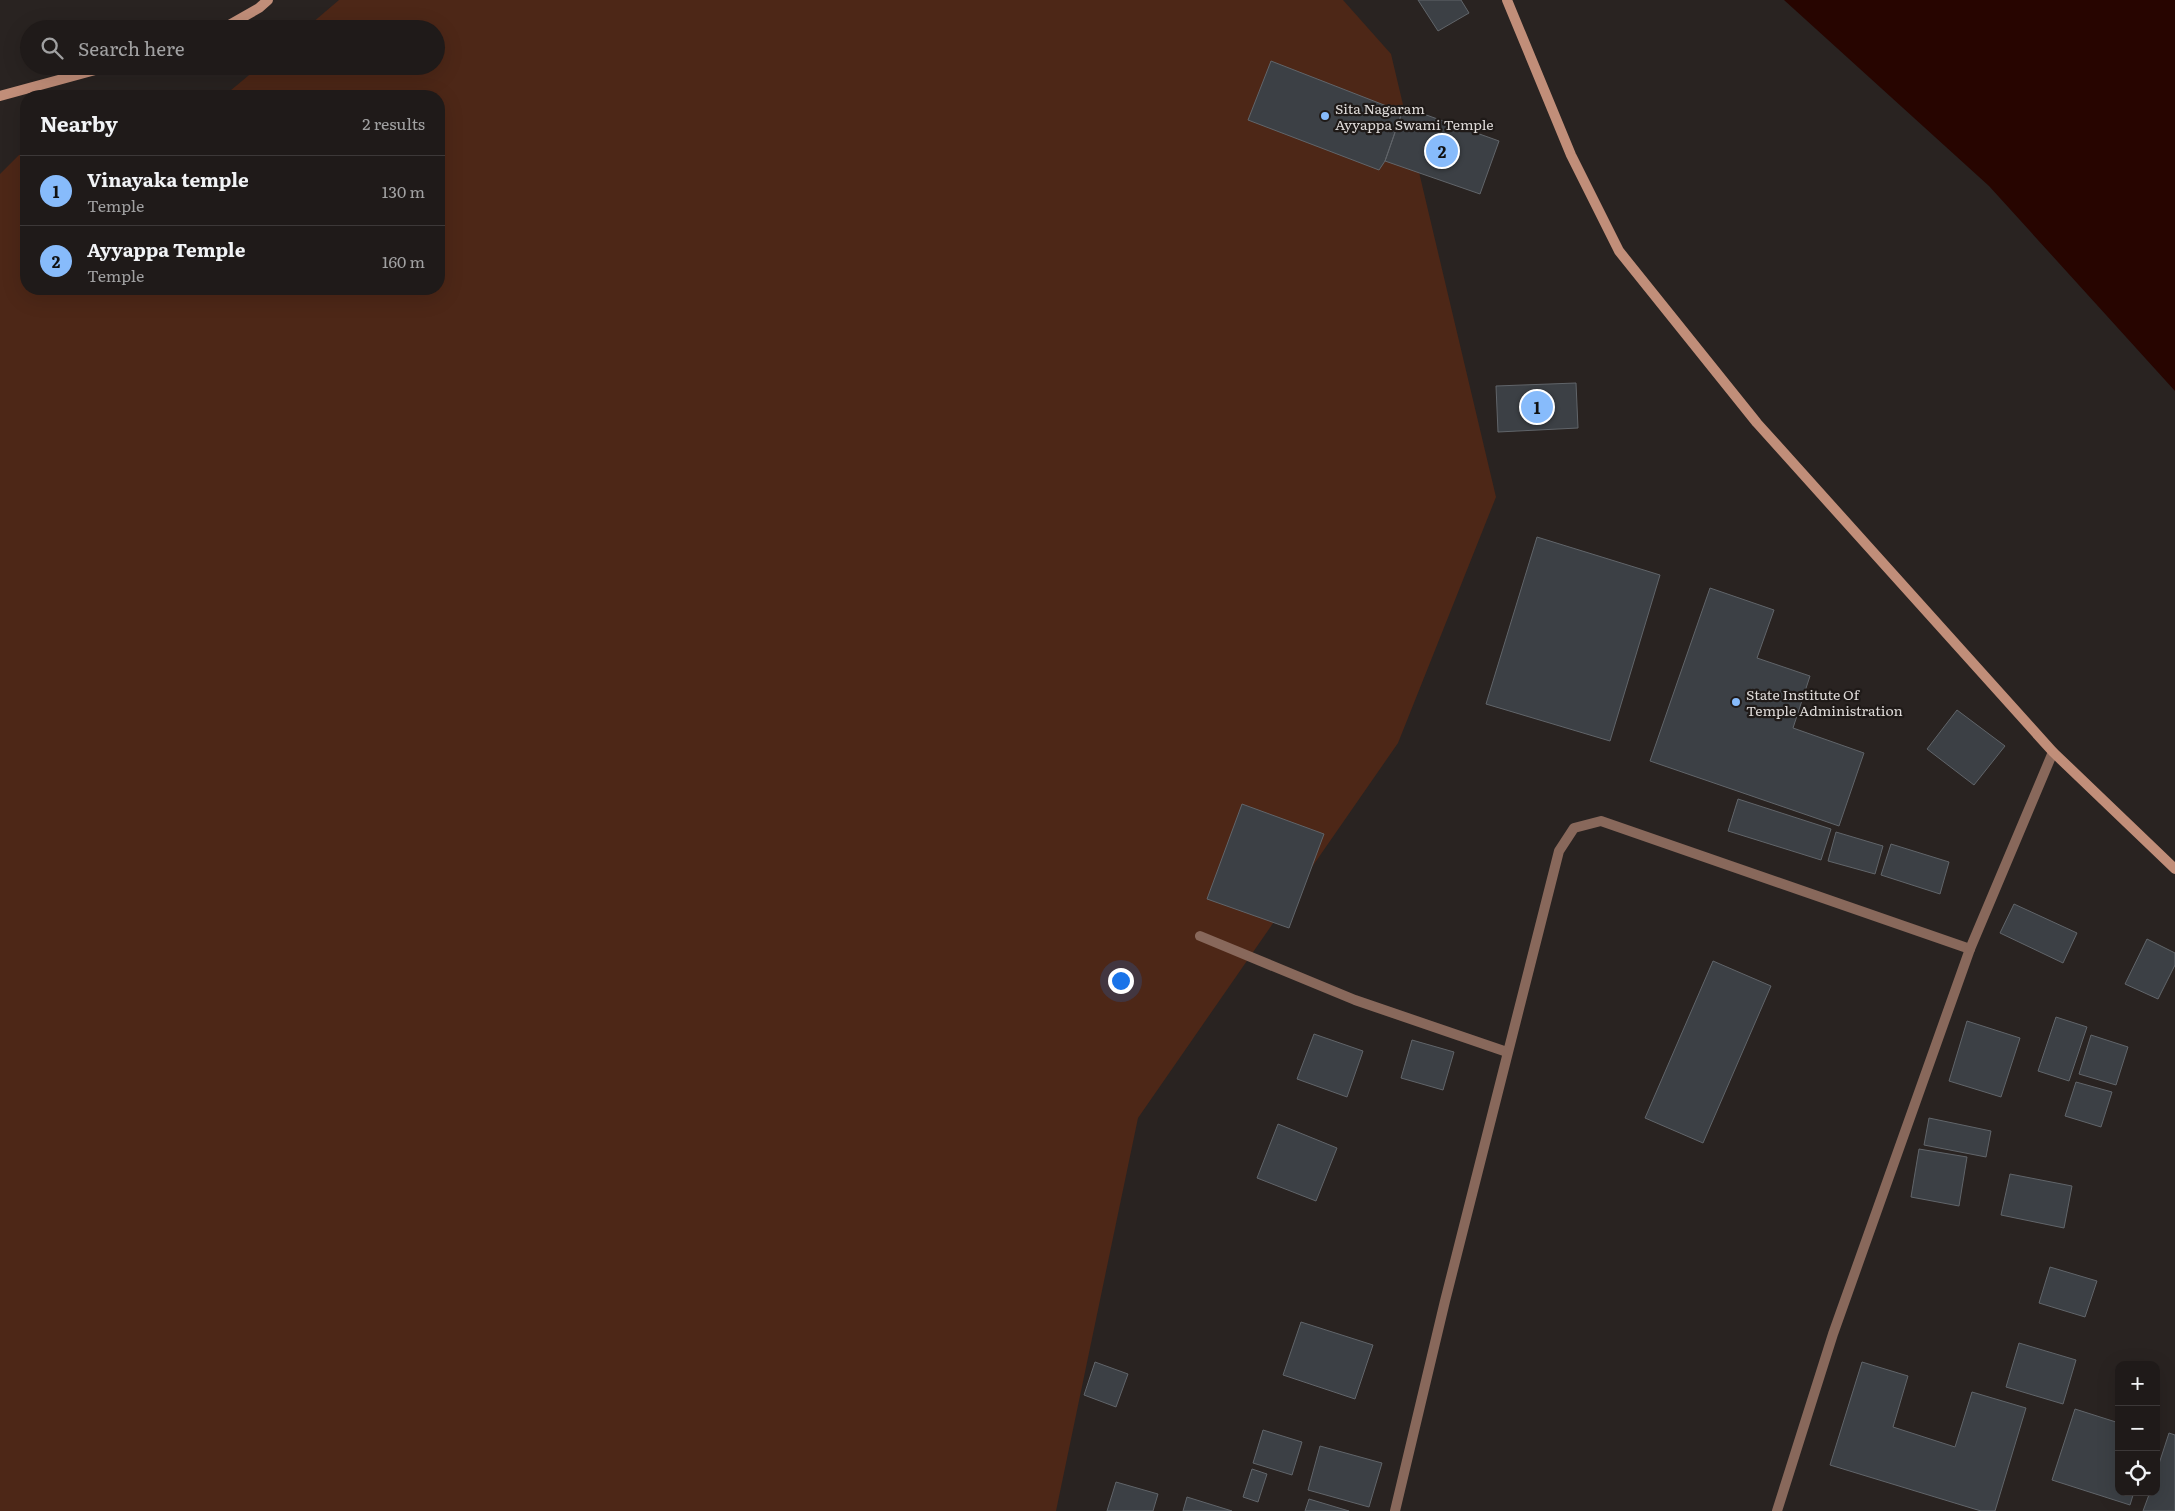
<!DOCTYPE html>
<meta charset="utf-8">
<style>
:root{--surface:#1f1a19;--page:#2c2726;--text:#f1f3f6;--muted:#a1a1a2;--line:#3c3838;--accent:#87bbfb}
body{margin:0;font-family:Literata,serif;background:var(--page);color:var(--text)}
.controls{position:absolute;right:15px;bottom:15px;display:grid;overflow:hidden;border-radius:10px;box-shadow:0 5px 20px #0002}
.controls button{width:45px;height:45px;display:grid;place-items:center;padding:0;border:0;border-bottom:1px solid var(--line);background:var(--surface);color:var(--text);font:25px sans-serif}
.you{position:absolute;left:1120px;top:980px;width:18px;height:18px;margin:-12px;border:4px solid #fff;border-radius:50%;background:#1a73e8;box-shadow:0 0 0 8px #1a73e833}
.badge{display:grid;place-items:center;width:32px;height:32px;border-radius:50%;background:var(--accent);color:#111;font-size:16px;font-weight:700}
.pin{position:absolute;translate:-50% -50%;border:2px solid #fff;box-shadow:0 1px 5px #0006}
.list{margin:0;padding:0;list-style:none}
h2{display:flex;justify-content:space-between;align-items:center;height:65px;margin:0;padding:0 20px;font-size:21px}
h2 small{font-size:16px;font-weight:400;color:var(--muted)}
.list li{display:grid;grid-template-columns:32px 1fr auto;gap:15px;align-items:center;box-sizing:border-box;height:70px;padding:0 20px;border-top:1px solid var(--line)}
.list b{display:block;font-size:19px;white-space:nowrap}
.list p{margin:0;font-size:16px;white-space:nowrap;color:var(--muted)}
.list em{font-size:16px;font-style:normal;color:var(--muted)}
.icon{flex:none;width:28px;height:28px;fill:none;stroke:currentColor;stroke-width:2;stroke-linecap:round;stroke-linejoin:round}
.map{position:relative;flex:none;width:2175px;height:1511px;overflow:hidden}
.search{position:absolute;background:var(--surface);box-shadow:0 5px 20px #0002;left:20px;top:20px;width:425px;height:55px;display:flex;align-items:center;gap:12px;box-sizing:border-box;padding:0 18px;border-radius:28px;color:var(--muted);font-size:19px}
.panel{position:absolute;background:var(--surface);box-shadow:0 5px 20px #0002;left:20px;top:90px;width:425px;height:205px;border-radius:20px}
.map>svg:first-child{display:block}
</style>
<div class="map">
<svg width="2175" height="1511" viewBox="0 0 2175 1511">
<rect width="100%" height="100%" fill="#292321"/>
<path fill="#4d2717" d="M339,0H1343L1391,54L1496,497L1398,743L1138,1118L1056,1511H0V174L19,155L26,154V289H439V96H224L260,66H436V29H305Z"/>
<path fill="#270500" d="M1784,0H2175V391L1989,186Z"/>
<path fill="#3c4045" stroke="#61656a" d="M1418,0H1461L1469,13L1438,31Z
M1271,61L1402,112L1385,161L1379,170L1248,120Z
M1404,107L1499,141L1480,194L1385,161Z
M1576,383L1578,428L1498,432L1496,386Z
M1537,537L1660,575L1610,741L1486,704Z
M1710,588L1774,610L1757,658L1810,676L1793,728L1864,753L1839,826L1650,761Z
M1957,710L2005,746L1974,785L1927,749Z
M1738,799L1831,829L1821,860L1728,831Z
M1242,804L1324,834L1289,928L1207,899Z
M1836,832L1883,846L1875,874L1828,861Z
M1891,844L1949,862L1940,894L1881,875Z
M2014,904L2077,933L2063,963L2000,933Z
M2147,939L2175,953V965L2158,999L2125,984Z
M1713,961L1771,986L1703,1143L1645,1118Z
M2056,1017L2087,1027L2069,1081L2038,1071Z
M1967,1021L2020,1038L2001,1097L1949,1081Z
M1314,1034L1363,1051L1347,1097L1297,1079Z
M2091,1035L2128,1047L2116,1085L2079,1074Z
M1412,1040L1454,1052L1443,1090L1401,1078Z
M2076,1082L2112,1092L2101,1127L2065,1116Z
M1929,1118L1991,1131L1986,1157L1924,1145Z
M1278,1124L1337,1148L1316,1201L1257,1178Z
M1919,1149L1967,1157L1959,1206L1911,1197Z
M2010,1174L2072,1186L2064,1228L2001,1215Z
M2050,1267L2097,1281L2085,1317L2039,1303Z
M1301,1322L1373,1345L1355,1399L1283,1375Z
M2019,1343L2076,1360L2063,1404L2006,1387Z
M1095,1362L1128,1374L1116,1407L1084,1395Z
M1862,1362L1908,1376L1893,1427L1955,1447L1972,1392L2026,1408L1995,1511H1981L1830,1465Z
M2075,1409L2119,1423V1492H2134L2130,1505L2052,1480Z
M1263,1430L1302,1442L1292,1475L1253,1463Z
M2169,1433L2175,1435V1511H2143L2150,1492H2156V1473Z
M1320,1446L1382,1463L1369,1507L1308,1490Z
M1252,1469L1267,1474L1258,1502L1243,1497Z
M1116,1482L1158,1494L1153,1511H1107Z
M1187,1497L1232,1511H1183Z
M1309,1499L1349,1511H1305Z"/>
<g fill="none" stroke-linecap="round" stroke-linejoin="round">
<path stroke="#88685b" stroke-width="10" d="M1200,936L1355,1000L1507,1052
M1395,1511L1445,1301L1559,851L1574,828L1601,821L1970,949"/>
<path stroke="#88685b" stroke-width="10" d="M1777,1511L1833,1334L1970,949L2053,752"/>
<path stroke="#c18e79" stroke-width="10" d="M1507,0L1571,155L1619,251L1757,423L2053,752L2175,869
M222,29L259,8L268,0
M0,96L110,66"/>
</g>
<g fill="#87bbfb" stroke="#1f1a18" stroke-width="2">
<circle cx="1325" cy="116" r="5"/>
<circle cx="1736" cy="702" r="5"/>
</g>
<g text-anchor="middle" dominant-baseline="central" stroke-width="4.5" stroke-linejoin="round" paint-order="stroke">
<g font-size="14" fill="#dedad8" stroke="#1f1a18" text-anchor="start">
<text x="1335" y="108">Sita Nagaram<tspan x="1335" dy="16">Ayyappa Swami Temple</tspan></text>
<text x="1746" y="694">State Institute Of<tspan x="1746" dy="16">Temple Administration</tspan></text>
</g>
</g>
</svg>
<div class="controls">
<button>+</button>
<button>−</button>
<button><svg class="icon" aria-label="locate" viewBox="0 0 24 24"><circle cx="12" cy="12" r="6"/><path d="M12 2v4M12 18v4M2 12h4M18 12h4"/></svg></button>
</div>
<div class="you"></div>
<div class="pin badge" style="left:1537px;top:407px">1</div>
<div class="pin badge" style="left:1442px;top:151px">2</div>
<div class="search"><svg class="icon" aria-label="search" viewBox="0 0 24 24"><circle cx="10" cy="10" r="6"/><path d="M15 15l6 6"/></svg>Search here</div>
<section class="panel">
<h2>Nearby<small>2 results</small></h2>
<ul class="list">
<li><span class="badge">1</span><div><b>Vinayaka temple</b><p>Temple</p></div><em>130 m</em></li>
<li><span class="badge">2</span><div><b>Ayyappa Temple</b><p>Temple</p></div><em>160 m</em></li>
</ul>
</section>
</div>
